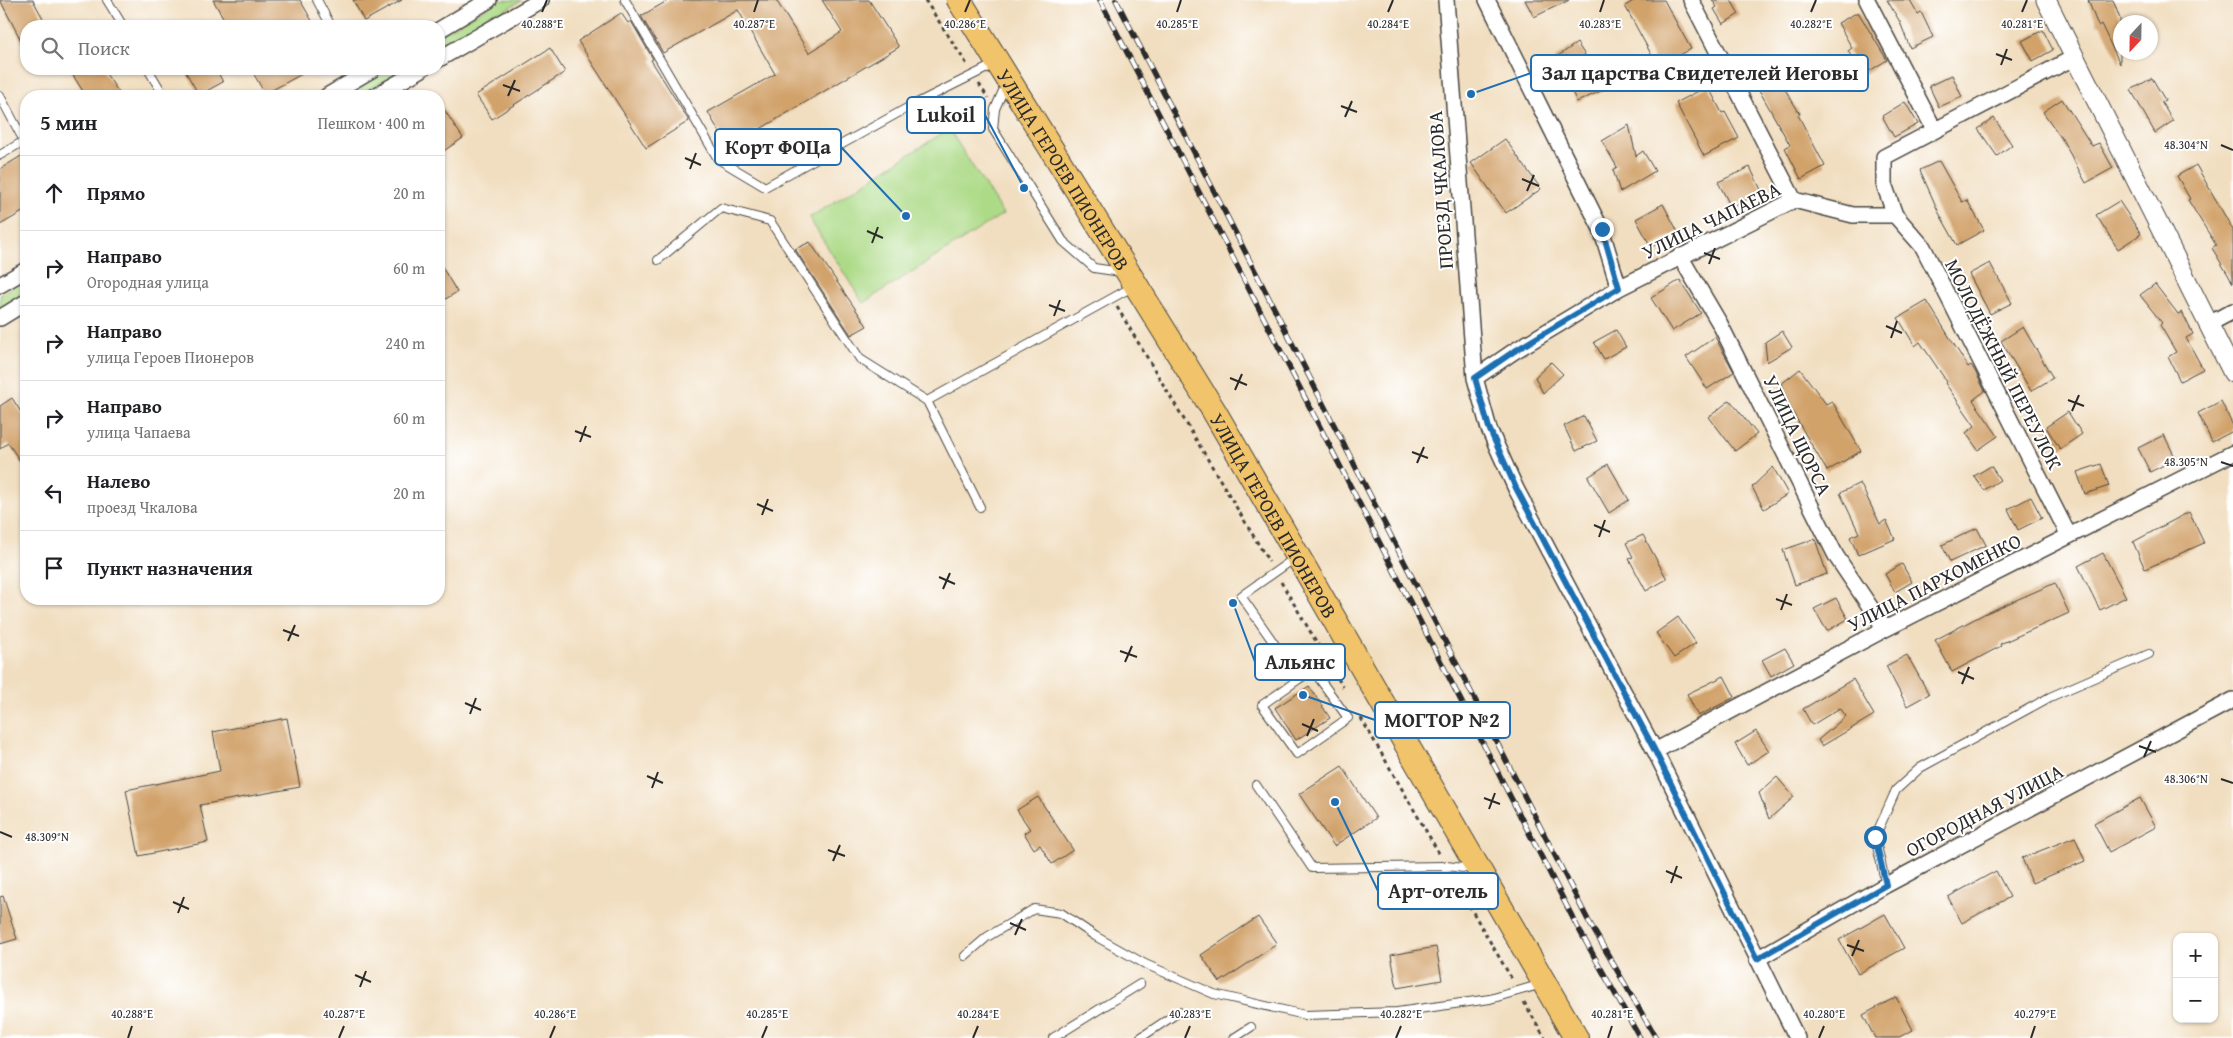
<!DOCTYPE html>
<html lang="ru">
<meta charset="utf-8">
<style>
:root{--surface:#fff;--page:#f2f2f2;--text:#202124;--muted:#757577;--line:#e0e0e0}
body{margin:0;font-family:"Gentium Book Plus",serif;background:var(--page);color:var(--text)}
.controls{position:absolute;right:15px;bottom:15px;display:grid;overflow:hidden;border-radius:10px;box-shadow:0 1px 4px #0004}
.controls button{width:45px;height:45px;display:grid;place-items:center;padding:0;border:0;border-bottom:1px solid var(--line);background:var(--surface);color:var(--text);font:25px sans-serif}
.compass{position:absolute;left:2113px;top:15px;width:45px;height:45px;border-radius:50%;background:var(--surface);box-shadow:0 1px 4px #0004;rotate:202deg}
.stop{position:absolute;width:15px;height:15px;margin:-11px;border:4px solid #1f6fb2;border-radius:50%;background:#fff}
.stop.end{background:#1f6fb2;border-color:#fff;box-shadow:0 1px 5px #0008}
.list{margin:0;padding:0;list-style:none}
h2{display:flex;justify-content:space-between;align-items:center;height:65px;margin:0;padding:0 20px;font-size:21px}
h2 small{font-size:16px;font-weight:400;color:var(--muted)}
.list li{display:grid;grid-template-columns:32px 1fr auto;gap:15px;align-items:center;box-sizing:border-box;height:75px;padding:0 20px;border-top:1px solid var(--line)}
.list b{display:block;font-size:19px;white-space:nowrap}
.list p{margin:0;font-size:16px;white-space:nowrap;color:var(--muted)}
.list em{font-size:16px;font-style:normal;color:var(--muted)}
.icon{flex:none;width:28px;height:28px;fill:none;stroke:currentColor;stroke-width:2;stroke-linecap:round;stroke-linejoin:round}
.map{position:relative;flex:none;width:2233px;height:1038px;overflow:hidden}
.search{position:absolute;background:var(--surface);box-shadow:0 1px 4px #0004;left:20px;top:20px;width:425px;height:55px;display:flex;align-items:center;gap:12px;box-sizing:border-box;padding:0 18px;border-radius:20px;color:var(--muted);font-size:19px}
.panel{position:absolute;background:var(--surface);box-shadow:0 1px 4px #0004;left:20px;top:90px;width:425px;height:515px;border-radius:20px}
.map>svg:first-child{display:block}
</style>
<div class="map">
<svg width="2233" height="1038" viewBox="0 0 2233 1038">
<rect width="100%" height="100%" fill="#fff"/>
<filter id="ink" filterUnits="userSpaceOnUse"><feTurbulence type="fractalNoise" baseFrequency=".02" numOctaves="2"/><feDisplacementMap in="SourceGraphic" scale="10" xChannelSelector="R" yChannelSelector="G"/><feConvolveMatrix kernelMatrix="1 2 1 2 8 2 1 2 1" color-interpolation-filters="sRGB"/></filter>
<filter id="wash" filterUnits="userSpaceOnUse"><feTurbulence type="fractalNoise" baseFrequency=".0096" numOctaves="4" result="noise"/><feDisplacementMap in="SourceGraphic" scale="20" xChannelSelector="R" yChannelSelector="G"/><feGaussianBlur stdDeviation="1.12" result="paint"/><feColorMatrix in="noise" values="0 0 0 0 0 0 0 0 0 0 0 0 0 0 0 0 0 1.4 0 .05"/><feComposite in="paint" operator="in"/></filter>
<g filter="url(#wash)">
<rect width="100%" height="100%" fill="#f1dec0"/>
<path fill="#acda86" stroke="#6c8258" d="M500,0H522L439,49V35Z
M379,69H405L359,96H331Z
M949,129L1003,214L863,303L809,218Z
M26,279V292L0,308V295Z"/>
<g id="blocks">
<path fill="#d1a26a" d="M0,0H33L47,26H26V50Z
M213,0H300L315,26H228Z
M353,0H402L364,21Z
M669,0H776L809,53L842,32L822,0H869L899,47L728,148L708,112L775,74L738,10L663,53L641,16Z
M1525,0H1569L1534,17Z
M1635,0H1664L1691,49L1658,67L1625,6Z
M1712,0H1731L1739,14L1723,24L1714,9L1717,7Z
M1887,0H1910L1918,14L1921,12L1933,37L1910,48L1900,22Z
M2088,0H2113L2120,19V64L2101,24L2098,26Z
M1858,12L1887,60L1863,75L1848,51L1852,48L1838,23Z
M621,13L628,23L631,21L653,59L651,60L689,121L646,148L578,41Z
M2043,30L2053,50L2033,61L2022,41Z
M1577,43L1592,66L1600,62L1612,86L1577,102L1555,58Z
M550,48L565,72L492,119L476,95Z
M1768,61L1800,114L1798,115L1825,166L1801,179L1785,148L1790,145L1759,90L1757,91L1746,73Z
M69,69H103L121,96H86Z
M184,69H216L223,82L199,95Z
M251,69H311L265,94Z
M1952,75L1962,97L1939,107L1929,86Z
M2152,78L2165,100L2161,102L2173,121L2155,133L2131,90Z
M1708,86L1722,113L1725,112L1739,138L1704,156L1676,103Z
M2062,99L2092,146L2099,143L2113,168L2086,183L2062,139L2043,112Z
M439,102L463,138L439,154Z
M1905,102L1918,124L1894,137L1882,116Z
M1994,118L2012,145L1997,156L1978,129Z
M1629,125L1636,156L1643,151L1655,171L1620,192L1613,170L1617,167L1602,141Z
M1505,139L1541,189L1506,213L1471,163Z
M26,153V210L0,225V169Z
M1939,161L1962,202L1967,200L1984,230L1957,245L1939,213L1920,170Z
M2196,165L2233,230V283L2212,248L2216,245L2188,200L2190,199L2177,176Z
M1750,167L1762,192L1731,207L1718,182Z
M2119,201L2141,234L2118,249L2096,215Z
M1663,204L1678,232L1651,247L1636,219Z
M810,242L867,326L851,335L795,249Z
M439,262L457,292L439,303Z
M1990,263L2012,303L1990,314L1969,274Z
M1680,280L1701,313L1672,331L1651,298Z
M2155,284L2178,314L2182,312L2193,334L2186,338L2203,369L2180,381L2168,357L2176,352L2160,325L2162,323L2140,295Z
M1927,301L1968,367L1971,365L1975,371L1985,391L1973,400L1998,436L1978,450L1966,433L1975,426L1945,383L1947,382L1920,342L1915,346L1898,318Z
M2023,327L2053,378L2031,391L2001,341Z
M1616,330L1626,347L1604,359L1594,342Z
M1782,331L1792,347L1767,362L1765,342Z
M1715,337L1734,372L1707,389L1686,357Z
M1551,362L1563,374L1543,393L1535,377Z
M1800,369L1826,404L1832,401L1861,451L1827,471L1790,408L1781,384Z
M12,398L26,420V470L8,443L0,449V406Z
M1730,400L1757,434L1735,451L1709,417Z
M2221,401L2233,426V431L2212,442L2198,413Z
M2068,412L2082,434L2060,449L2046,427Z
M1584,416L1597,441L1576,451L1564,426Z
M2164,435L2176,459L2150,472L2138,448Z
M1608,464L1629,500L1609,513L1588,477Z
M2101,464L2109,486L2085,494L2077,472Z
M1991,466L2000,480L1984,490L1974,476Z
M1773,467L1788,494L1764,509L1752,487Z
M1860,483L1880,524L1886,520L1895,539L1858,555L1850,537L1859,533L1840,493Z
M2031,497L2042,518L2018,530L2008,509Z
M2189,512L2204,543L2145,569L2133,542Z
M1977,528L1986,545L1950,562L1942,545Z
M1643,535L1667,579L1646,591L1629,559L1633,557L1626,543Z
M1815,539L1827,574L1795,585L1783,550Z
M2103,553L2126,597L2100,610L2078,566Z
M1902,564L1912,582L1895,592L1885,574Z
M2055,583L2069,613L2000,644L2001,646L1952,672L1935,640L1984,614Z
M1836,598L1848,619L1827,631L1814,609Z
M1678,617L1696,643L1674,658L1656,633Z
M1785,648L1794,663L1771,676L1762,660Z
M1907,655L1929,694L1907,706L1886,666Z
M1724,676L1735,697L1698,716L1687,694Z
M1853,679L1874,715L1822,746L1818,740L1846,716L1840,708L1812,725L1803,709Z
M1309,686L1330,718L1296,740L1275,708Z
M287,718L300,787L200,805L208,842L139,856L126,790L220,771L213,732Z
M1756,731L1769,751L1747,765L1735,744Z
M1342,766L1376,818L1334,846L1299,794Z
M1777,777L1794,797L1769,819L1759,793Z
M1038,797L1073,850L1052,864L1040,845L1034,849L1024,833L1030,829L1017,810Z
M2140,798L2156,827L2109,852L2094,823Z
M2075,837L2085,861L2032,883L2022,858Z
M1996,871L2010,897L1962,923L1948,897Z
M3,896L17,939L0,944V897Z
M1885,914L1904,948L1858,974L1839,940Z
M1258,917L1277,944L1220,982L1201,955Z
M1436,947L1442,980L1397,988L1391,955Z
M1896,997L1913,1030L1897,1038H1875L1863,1015Z"/>
</g>
</g>
<g filter="url(#ink)">
<use href="#blocks" fill-opacity="0" stroke="#494641" stroke-width="1"/>
<g fill="none" stroke-linecap="round" stroke-linejoin="round">
<defs>
<path id="service" d="M107,0L123,26
M317,0L331,26
M625,0L718,159L765,187L907,108L995,64
M148,69L164,96
M1006,84L995,109L993,129L1063,241L1094,268L1121,272
M0,96L24,141L0,155
M658,260L721,208L770,221L860,359L927,401L1134,286
M927,401L980,507
M1295,558L1241,596L1299,679L1313,670L1348,718L1297,754L1262,705L1299,679
M1256,785L1312,868L1446,866L1473,869
M1886,885L1875,837L1896,790L1920,768L2050,697L2149,654
M965,956L987,937L1034,909L1061,913L1095,936L1145,964L1214,994L1305,1015L1397,1012L1490,999L1542,984
M1053,1038L1140,984
M1140,1038L1179,1012
M1234,1038L1251,1027"/>
<path id="minor" d="M1446,0L1475,378L1489,429L1516,489L1655,751L1797,1038
M1487,0L1601,229L1619,288
M1691,0L1794,200
M1867,0L1934,129
M439,30L489,0
M439,59L541,0
M327,96L373,69
M375,96L422,69
M1895,215L1923,247L2069,536
M1680,256L1720,324L1836,556L1885,629
M0,285L26,270
M0,318L26,302
M2209,324L2233,311
M1475,378L1513,352L1619,288L1794,200L1853,215H1895L1884,184V157L2075,57
M1655,751L1885,629L2233,453
M1757,959L1886,885L2233,700"/>
<path id="tertiary" d="M2046,0L2233,373"/>
<g id="primary">
<path id="s1" d="M959,0L1214,411L1576,1038"/>
</g>
</defs>
<use href="#service" stroke="#494641" stroke-width="10"/>
<use href="#minor" stroke="#494641" stroke-width="18"/>
<use href="#tertiary" stroke="#494641" stroke-width="21"/>
<use href="#primary" stroke="#494641" stroke-width="26"/>
<path stroke="#494641" stroke-width="3" stroke-dasharray="4 4" stroke-linecap="butt" d="M925,0L968,66
M979,84L988,98
M1117,307L1269,562
M1281,582L1343,687
M1361,718L1440,855
M1453,878L1513,981
M1524,1002L1545,1038"/>
<use href="#service" stroke="#fff" stroke-width="8"/>
<use href="#minor" stroke="#fff" stroke-width="15"/>
<use href="#tertiary" stroke="#fff" stroke-width="19"/>
<use href="#primary" stroke="#f1c36a" stroke-width="24"/>
<defs>
<path id="rail" d="M1100,0L1577,926L1640,1038
M1116,0L1588,920L1656,1038"/>
</defs>
<use href="#rail" stroke="#2b2b2b" stroke-width="5.5"/>
<use href="#rail" stroke="#fff" stroke-width="4" stroke-dasharray="11" stroke-linecap="butt"/>
</g>
</g>
<g fill="none" stroke-linecap="round" stroke-linejoin="round" filter="url(#ink)">
<path stroke="#1f6fb2" stroke-width="6" d="M1602,229L1619,288L1513,352L1475,378L1489,428L1516,488L1655,751L1757,959L1886,885L1875,837"/>
</g>
<path fill="none" stroke="#2b2b2b" stroke-width="2" d="M542,12L547,0M754,12L758,0M965,12L970,0M1177,12L1181,0M1388,12L1393,0M1600,12L1604,0M1811,12L1816,0M2022,12L2027,0M1996,54L2012,60M2001,65L2007,49M503,85L520,91M508,96L515,80M1341,106L1357,112M1345,117L1352,101M2221,145L2233,150M685,158L701,165M690,169L696,153M1522,179L1539,186M1527,191L1534,175M867,231L883,238M872,243L878,227M1704,253L1720,259M1709,264L1715,248M1049,305L1065,311M1054,316L1060,300M1886,326L1902,333M1891,338L1897,321M1230,378L1247,385M1235,390L1242,374M2068,400L2084,406M2072,411L2079,395M575,431L591,437M580,442L586,426M1412,452L1428,458M2221,462L2233,466M1417,463L1424,447M757,504L773,511M762,515L768,499M1594,525L1610,532M1599,537L1605,520M939,577L955,584M943,589L950,573M1776,599L1792,605M1781,610L1787,594M283,630L299,636M288,641L295,625M1120,651L1137,657M1125,662L1132,646M1958,672L1974,679M1962,684L1969,667M465,703L481,710M470,714L476,698M1302,724L1318,731M1307,736L1314,719M2139,746L2156,752M2144,757L2151,741M647,776L663,783M2221,779L2233,783M652,788L658,772M1484,798L1500,804M1489,809L1495,793M0,832L12,837M828,850L845,856M833,861L840,845M1666,871L1682,878M1671,883L1677,866M173,902L189,909M178,913L184,897M1010,923L1026,930M1015,935L1022,919M1847,945L1864,951M1852,956L1859,940M355,975L371,982M360,987L366,971M128,1038L132,1026M339,1038L344,1026M550,1038L555,1026M762,1038L767,1026M973,1038L978,1026M1185,1038L1190,1026M1396,1038L1401,1026M1608,1038L1612,1026M1819,1038L1824,1026M2031,1038L2035,1026"/>
<g text-anchor="middle" dominant-baseline="central" stroke-width="4" stroke-linejoin="round" paint-order="stroke">
<g font-size="20" fill="#2b2b2b" stroke="#fff">
<text stroke="none"><textPath href="#s1" startOffset="199">УЛИЦА ГЕРОЕВ ПИОНЕРОВ</textPath></text>
<text transform="translate(1440 190) rotate(-94)">ПРОЕЗД ЧКАЛОВА</text>
<text transform="translate(1711 220) rotate(-26)">УЛИЦА ЧАПАЕВА</text>
<text transform="translate(2004 364) rotate(63)">МОЛОДЁЖНЫЙ ПЕРЕУЛОК</text>
<text transform="translate(1798 435) rotate(64)">УЛИЦА ЩОРСА</text>
<text stroke="none"><textPath href="#s1" startOffset="604">УЛИЦА ГЕРОЕВ ПИОНЕРОВ</textPath></text>
<text transform="translate(1934 582) rotate(-27)">УЛИЦА ПАРХОМЕНКО</text>
<text transform="translate(1984 810) rotate(-28)">ОГОРОДНАЯ УЛИЦА</text>
</g>
</g>
<g font-size="12" text-anchor="middle" fill="#2b2b2b" stroke="#fff" stroke-width="4" stroke-linejoin="round" paint-order="stroke">
<text x="965" y="28">40.286°E</text>
<text x="1177" y="28">40.285°E</text>
<text x="1388" y="28">40.284°E</text>
<text x="1600" y="28">40.283°E</text>
<text x="2022" y="28">40.281°E</text>
<text x="542" y="28">40.288°E</text>
<text x="754" y="28">40.287°E</text>
<text x="1811" y="28">40.282°E</text>
<text x="2186" y="149">48.304°N</text>
<text x="2186" y="466">48.305°N</text>
<text x="2186" y="783">48.306°N</text>
<text x="47" y="841">48.309°N</text>
<text x="132" y="1018">40.288°E</text>
<text x="344" y="1018">40.287°E</text>
<text x="555" y="1018">40.286°E</text>
<text x="767" y="1018">40.285°E</text>
<text x="978" y="1018">40.284°E</text>
<text x="1190" y="1018">40.283°E</text>
<text x="1401" y="1018">40.282°E</text>
<text x="1612" y="1018">40.281°E</text>
<text x="1824" y="1018">40.280°E</text>
<text x="2035" y="1018">40.279°E</text>
</g>
<path fill="none" stroke="#1f6fb2" stroke-width="2" d="M1471 94L1531 73M1024 188L985 115M906 216L841 147M1233 603L1255 662M1303 695L1375 720M1335 802L1378 891"/>
<g fill="#1f6fb2" stroke="#fff" stroke-width="2">
<circle cx="1471" cy="94" r="5"/>
<circle cx="1024" cy="188" r="5"/>
<circle cx="906" cy="216" r="5"/>
<circle cx="1233" cy="603" r="5"/>
<circle cx="1303" cy="695" r="5"/>
<circle cx="1335" cy="802" r="5"/>
</g>
<g fill="#fff" stroke="#1f6fb2" stroke-width="2">
<rect x="1531" y="55" width="337" height="36" rx="5"/>
<rect x="907" y="97" width="78" height="36" rx="5"/>
<rect x="715" y="129" width="126" height="36" rx="5"/>
<rect x="1255" y="644" width="90" height="36" rx="5"/>
<rect x="1375" y="702" width="135" height="36" rx="5"/>
<rect x="1378" y="873" width="120" height="36" rx="5"/>
</g>
<g font-size="21" text-anchor="middle" font-weight="bold" fill="#2b2b2b">
<text x="1700" y="80">Зал царства Свидетелей Иеговы</text>
<text x="946" y="122">Lukoil</text>
<text x="778" y="154">Корт ФОЦа</text>
<text x="1300" y="669">Альянс</text>
<text x="1442" y="727">МОГТОР №2</text>
<text x="1438" y="898">Арт-отель</text>
</g>
</svg>
<div class="controls">
<button>+</button>
<button>−</button>
</div>
<svg class="compass" viewBox="-18 -18 36 36"><path d="M0-13l5 13h-10z" fill="#e53935"/><path d="M0 13l5-13h-10z" fill="#757577"/></svg>
<div class="stop" style="left:1875px;top:837px"></div>
<div class="stop end" style="left:1602px;top:229px"></div>
<div class="search"><svg class="icon" aria-label="search" viewBox="0 0 24 24"><circle cx="10" cy="10" r="6"/><path d="M15 15l6 6"/></svg>Поиск</div>
<section class="panel">
<h2>5 мин<small>Пешком · 400 m</small></h2>
<ul class="list">
<li><svg class="icon" aria-label="ahead" viewBox="0 0 24 24"><path d="M12 20V5M6 11l6-6 6 6"/></svg><div><b>Прямо</b></div><em>20 m</em></li>
<li><svg class="icon" aria-label="right" viewBox="0 0 24 24"><path d="M7 20v-9h11M14 6l5 5-5 5"/></svg><div><b>Направо</b><p>Огородная улица</p></div><em>60 m</em></li>
<li><svg class="icon" aria-label="right" viewBox="0 0 24 24"><path d="M7 20v-9h11M14 6l5 5-5 5"/></svg><div><b>Направо</b><p>улица Героев Пионеров</p></div><em>240 m</em></li>
<li><svg class="icon" aria-label="right" viewBox="0 0 24 24"><path d="M7 20v-9h11M14 6l5 5-5 5"/></svg><div><b>Направо</b><p>улица Чапаева</p></div><em>60 m</em></li>
<li><svg class="icon" aria-label="left" viewBox="0 0 24 24"><path d="M17 20v-9H6M10 6l-5 5 5 5"/></svg><div><b>Налево</b><p>проезд Чкалова</p></div><em>20 m</em></li>
<li><svg class="icon" aria-label="arrive" viewBox="0 0 24 24"><path d="M6 21V4h12l-3 4 3 4H6"/></svg><div><b>Пункт назначения</b></div></li>
</ul>
</section>
</div>
